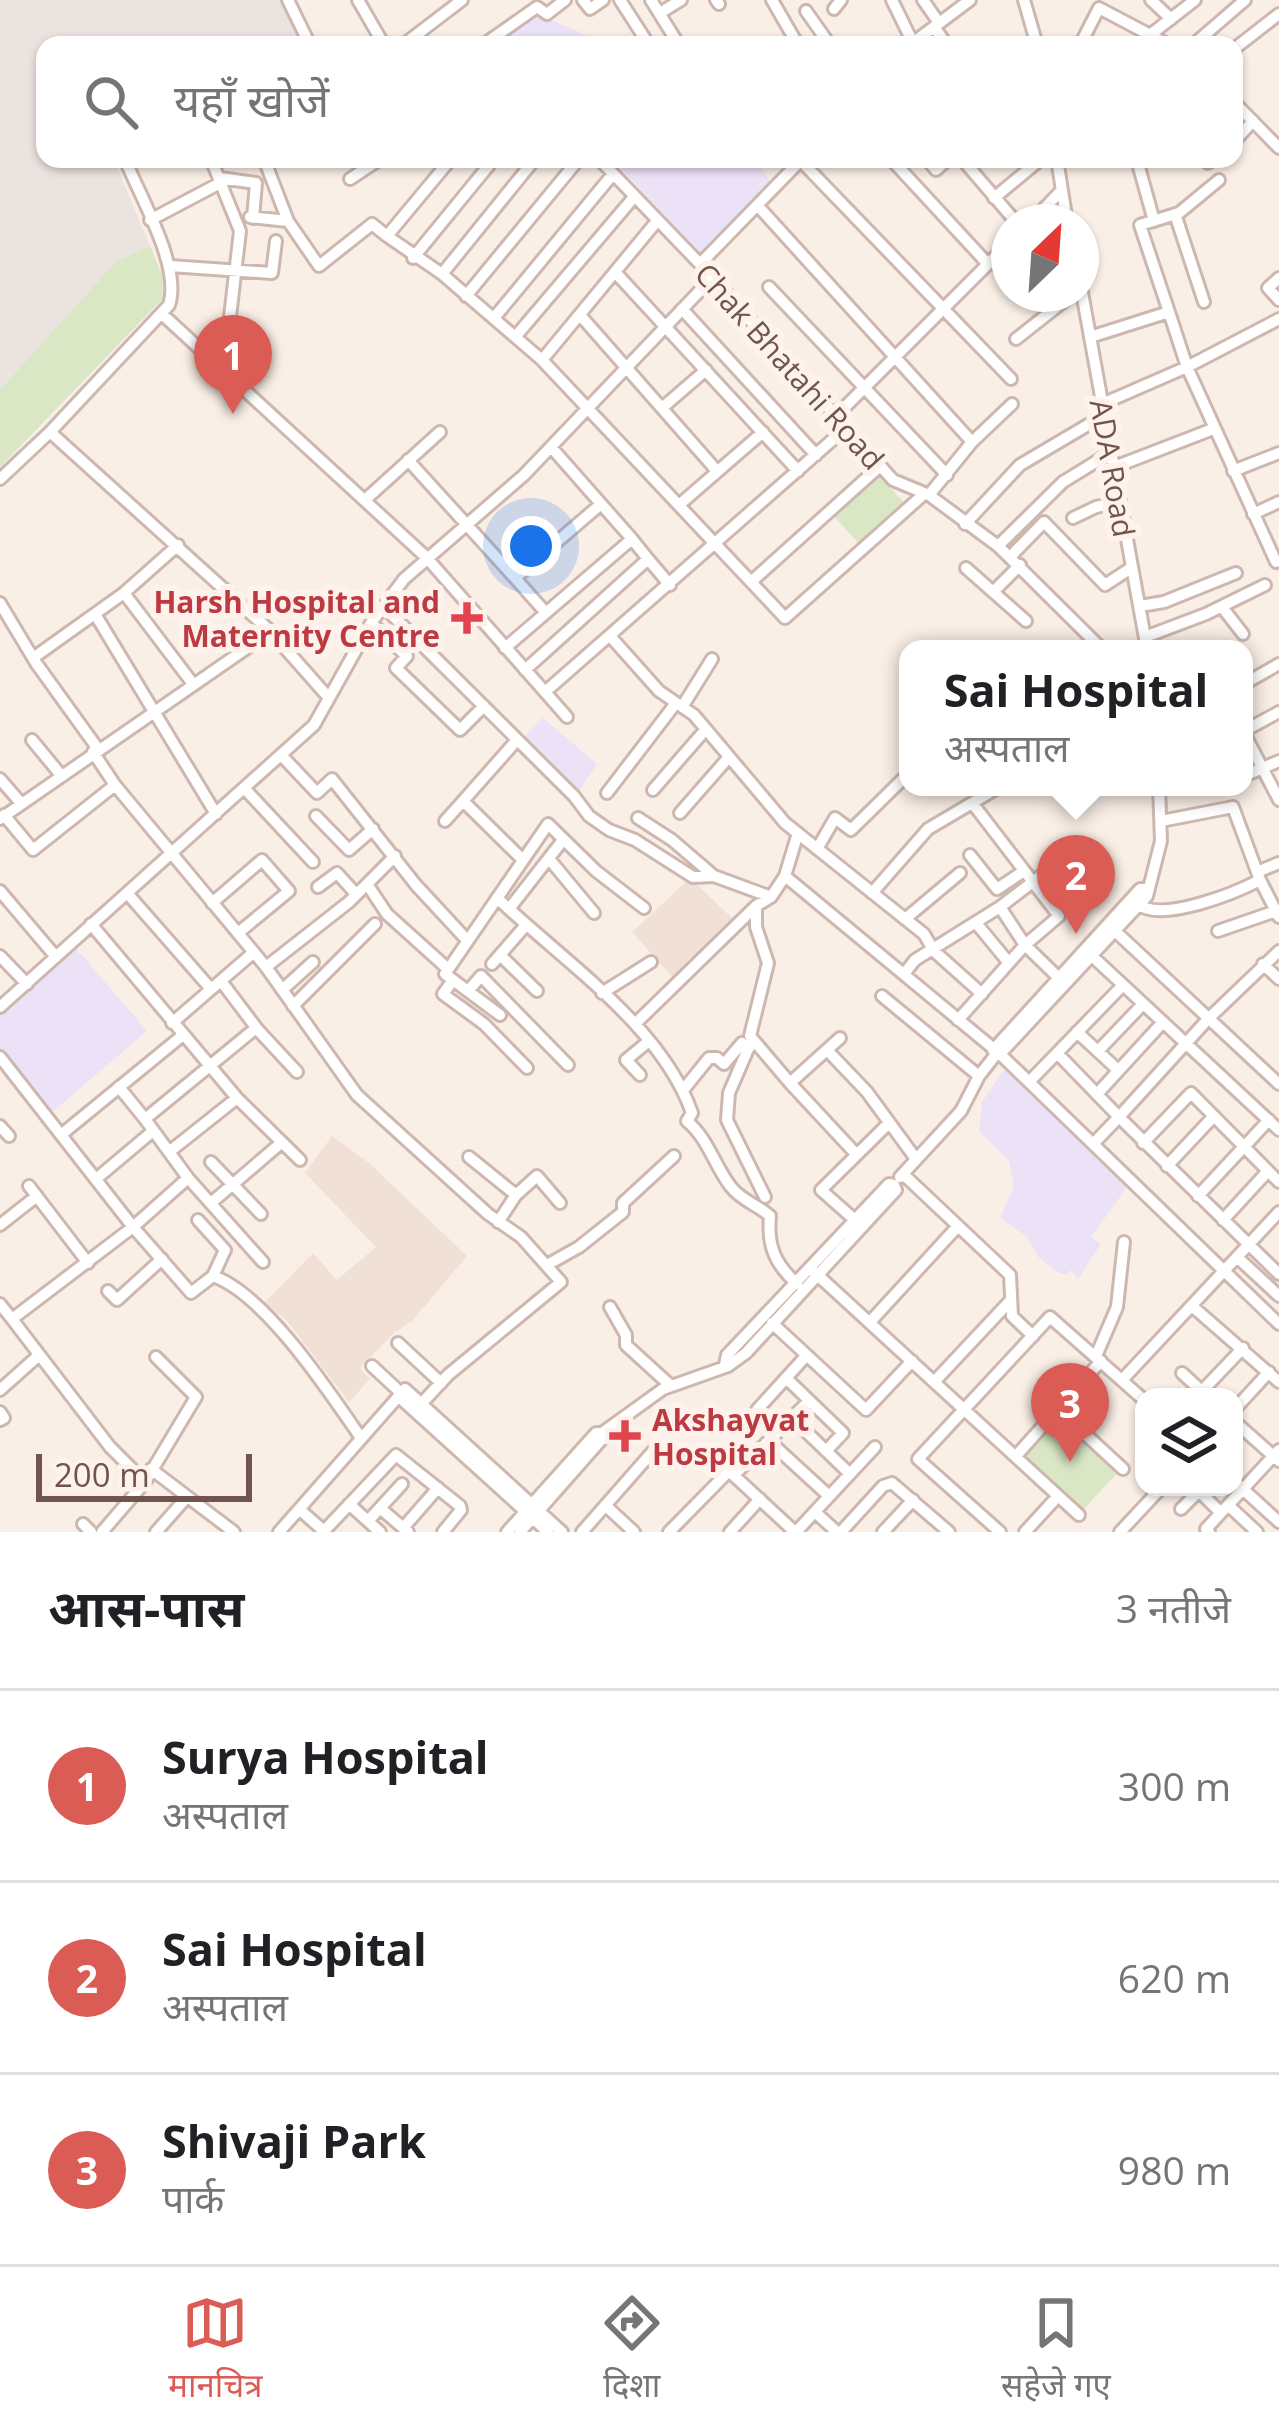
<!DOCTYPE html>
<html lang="hi">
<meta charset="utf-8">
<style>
:root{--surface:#fff;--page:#f2f2f2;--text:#202124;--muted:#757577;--line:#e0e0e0;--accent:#da5c55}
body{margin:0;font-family:"Open Sans","Noto Sans Devanagari",sans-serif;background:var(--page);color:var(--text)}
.controls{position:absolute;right:36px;bottom:36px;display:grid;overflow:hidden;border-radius:24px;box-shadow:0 3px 9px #0004}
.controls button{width:108px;height:108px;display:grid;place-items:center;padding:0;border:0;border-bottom:3px solid var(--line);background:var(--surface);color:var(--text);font:60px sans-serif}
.compass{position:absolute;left:991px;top:204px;width:108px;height:108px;border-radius:50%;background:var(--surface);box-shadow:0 3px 9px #0004;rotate:25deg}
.scale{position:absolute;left:36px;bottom:30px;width:216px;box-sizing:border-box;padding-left:12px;border:6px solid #71544d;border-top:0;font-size:33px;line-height:42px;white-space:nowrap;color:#71544d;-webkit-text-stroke:9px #fdf3ec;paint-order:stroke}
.you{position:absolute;left:531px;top:546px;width:42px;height:42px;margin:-30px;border:9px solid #fff;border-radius:50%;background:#1a73e8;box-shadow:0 0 0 18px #1a73e833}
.badge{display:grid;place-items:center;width:78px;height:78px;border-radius:50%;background:var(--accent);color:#fff;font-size:39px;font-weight:700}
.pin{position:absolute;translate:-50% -99px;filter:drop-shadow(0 3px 6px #0008)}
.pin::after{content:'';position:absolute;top:63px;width:42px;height:36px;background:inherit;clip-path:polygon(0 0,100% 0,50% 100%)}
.popup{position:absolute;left:899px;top:640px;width:354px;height:156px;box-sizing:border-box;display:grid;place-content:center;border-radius:24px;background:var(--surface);filter:drop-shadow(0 3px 9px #0005);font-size:39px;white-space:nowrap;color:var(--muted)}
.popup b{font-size:45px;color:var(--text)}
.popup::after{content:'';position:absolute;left:50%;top:100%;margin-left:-24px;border:24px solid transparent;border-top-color:var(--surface)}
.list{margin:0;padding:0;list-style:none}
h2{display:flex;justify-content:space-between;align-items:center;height:156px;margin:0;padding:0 48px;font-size:51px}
h2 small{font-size:39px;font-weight:400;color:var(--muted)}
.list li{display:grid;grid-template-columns:78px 1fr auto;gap:36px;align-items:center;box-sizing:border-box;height:192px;padding:0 48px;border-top:3px solid var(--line)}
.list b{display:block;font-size:45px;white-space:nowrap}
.list p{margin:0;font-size:39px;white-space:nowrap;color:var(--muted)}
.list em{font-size:39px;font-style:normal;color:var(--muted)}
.icon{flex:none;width:66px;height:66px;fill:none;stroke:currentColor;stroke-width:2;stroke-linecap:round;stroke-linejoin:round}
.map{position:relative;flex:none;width:1279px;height:1532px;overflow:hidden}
.search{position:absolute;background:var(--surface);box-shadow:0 3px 9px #0004;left:36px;right:36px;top:36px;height:132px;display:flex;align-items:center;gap:30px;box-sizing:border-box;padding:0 42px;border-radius:24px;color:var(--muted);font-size:45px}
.sheet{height:732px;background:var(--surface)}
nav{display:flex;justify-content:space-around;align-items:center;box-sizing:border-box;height:168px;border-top:3px solid var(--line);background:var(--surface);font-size:33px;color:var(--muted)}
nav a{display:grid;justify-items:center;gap:6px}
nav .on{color:var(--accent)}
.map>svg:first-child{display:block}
</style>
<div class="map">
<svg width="1279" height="1532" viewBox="0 0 1279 1532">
<rect width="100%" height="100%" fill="#faefe6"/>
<path fill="#f1e0d5" d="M690,878L734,920L674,979L632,932Z
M332,1136L368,1162L467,1256L412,1321L394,1333L360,1368L370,1379L349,1402L287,1321L264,1303L313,1253L337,1280L376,1247L305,1173Z"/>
<path fill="#ebe3df" d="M0,0H281L301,45H45V159H114L169,292L0,467Z"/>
<path fill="#ece2f7" d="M533,12L609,45H489Z
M612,159H755L772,183L702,255Z
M543,718L597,764L578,793L522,739Z
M75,947L147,1031L50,1114L0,1051V1011Z
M1007,1066L1128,1186L1091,1237L1101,1244L1078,1279L1071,1270L1066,1275L1059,1273L1039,1258L1027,1237L1000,1218L1014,1187L1009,1161L979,1131L982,1102Z"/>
<path fill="#d9e7c5" d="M150,246L169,292L0,467V390L116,262Z
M877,473L905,504L860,545L831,513Z
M1058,1414L1120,1470L1082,1511L1021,1455Z"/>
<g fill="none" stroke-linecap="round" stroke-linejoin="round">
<defs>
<path id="minor" d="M288,0L310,45
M358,0L384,45
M583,0L590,9L603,0
M620,0L649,45
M651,0L679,45
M716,0L719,4
M772,0L798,45
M892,0L913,43
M923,0L939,23
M1024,0L1037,45
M1151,0L1171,19
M834,9L841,0
M806,11L830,45
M660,13L681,0
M934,27L947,45
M1150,35L1195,0
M403,45L462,0
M483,45L537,7L547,14L565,0
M910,45L970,0
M1080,45L1099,8L1169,45
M1193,45L1245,0
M1234,49L1279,14
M1234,102L1279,148
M1234,142L1253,121
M264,159L288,221L319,266L372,224L387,236
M451,159L387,236L442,274L542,360L657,221
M599,159L700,264L893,480L929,495L998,546L1102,649
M891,159L987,263
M927,159L936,170L948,159
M962,159L1016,222
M1057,159L1067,222
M801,161L1011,379
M1208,163L1213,159
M1139,167L1154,221
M220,178L256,183L253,218
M350,179L380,159
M994,198L1041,159
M758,206L972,442
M1175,214L1204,302
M250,217L288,221
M150,220L222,182
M1031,222L1060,192
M413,258L494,159
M700,264L802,159
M170,266L272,273L276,241
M615,272L798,471
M442,274L535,159
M1279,278L1268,288L1279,300
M769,287L947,475
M1081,287L1147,649
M466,296L579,159
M682,309L816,455
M1169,312L1140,225L1179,213L1219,180
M162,314L426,557L545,692L846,428
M580,315L717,471
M494,318L613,174
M516,336L634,197
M1090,337L1169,312L1187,367L1276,562
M1016,339L1073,294
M210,357L228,334L240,231L211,159
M542,360L785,618L924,494
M1102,404L1187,367L1279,319
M662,408L706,370
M836,416L1009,243
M50,432L268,629L329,698
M551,447L632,539
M408,460L515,578L601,504
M1112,468L1213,429
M1233,471L1279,453
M0,479L50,432L169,305C182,267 140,197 125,159
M929,495L972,442L1012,404
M366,499L440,432
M679,505L763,432
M1253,514L1279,502
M1073,518L1096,507L1119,502
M965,524L1020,465L1103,416
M998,546L1063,482L1110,453
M1010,557L1044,522L1105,585L1131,568
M966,568L1026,621
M515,578L546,613
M752,581L880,466
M993,592L1020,565
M124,593L193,684
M0,603L36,663L98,749
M383,606L574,796L589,816L609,830L635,840L693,877L714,876
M1140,606L1164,602L1236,573
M1222,607L1243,634
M95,614L216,814
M371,623L407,656L396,668L460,730L484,706
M610,636L659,691L694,715L785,823L924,934L934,951L982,994
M1145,637L1206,614L1265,585
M505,648L632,539L648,559
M33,658L124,593L178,545
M525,670L648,559L670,585
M1244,684L1279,664
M545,692L567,717
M682,707L712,659
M1244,731L1279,712
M1244,733L1279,800
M32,740L60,774
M517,740L463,801L522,859
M93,752L115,785L266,967L357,1095L488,1214L521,1237L561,1282L448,1375L421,1404
M282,756L317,793L332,779L416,885L466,939
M1244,776L1279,761
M0,779L20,802
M244,788L313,862
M653,790L706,729
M607,793L676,703
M680,813L729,757
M4,815L33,850L115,785
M316,816L349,850L373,829
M638,818L672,840L714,876L771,897
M0,819L257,641L268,629
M445,821L463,801
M1161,821L1233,807L1260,880L1279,917
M817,849L835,818L851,830L908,774
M970,855L997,889L1024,871
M550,860L594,913
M1257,872L1279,863
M785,876L798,833
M367,884L387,914L448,969
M318,887L337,873L356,894
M0,891L56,957
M127,893L211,989
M872,893L928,829L999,787
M497,898L509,909L563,840
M212,903L262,860L289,891L238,933
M1139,905C1164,922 1235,893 1260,880
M756,906V927L768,963L750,1036L790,1083
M1000,907L1025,945L1063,982
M509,909C572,967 663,1030 692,1113L687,1121C709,1140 714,1165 731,1187C742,1201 758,1205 770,1216C767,1246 775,1264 797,1284
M905,919L960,873
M976,923L1009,963
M91,924L237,1098L300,1160
M1115,931L1279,1084
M1218,931L1276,911
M1279,951L1209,1018L1119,1117L1279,1274
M500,955L537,991
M0,956L27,984
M1092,956L1279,1130
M492,964L526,925
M1263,964L1279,979
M266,967L349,902L395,856
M904,974L915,960L1000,907L1076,849
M453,980L443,994L484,1024L527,1068
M221,981L258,1030L297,1072
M282,990L313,962
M468,991L481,976L568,1065
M602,993L651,962
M882,996L979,1076
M293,1006L375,924
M0,1007L314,725L371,623L404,579L524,475L712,278
M500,1015L445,974L548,824L596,871L644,908
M958,1020L1025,945L1059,916L973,804
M172,1023L254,952
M636,1023L756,906L771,897L785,876L1000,1054L1279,1324
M256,1028L145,1119L188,1178L263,1262
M1077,1032L1118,1070
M840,1038L790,1083L856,1154
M751,1042L729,1093L727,1120L765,1197
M827,1050L867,1092L916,1159
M993,1050L1140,889H1148
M1098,1051L1143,1004
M1057,1053L1119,1117L1093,1144
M1000,1054L1147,896L1161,841L1159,787
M0,1057L133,1227L191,1293L213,1276C265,1294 330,1393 361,1438
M640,1075L626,1060L649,1041
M1029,1082L1123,985
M119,1087L145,1119
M684,1089L709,1058H717L724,1064L742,1043L749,1048
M1098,1093L1163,1022
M0,1126L9,1136
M62,1134L183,1035
M1143,1143L1191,1093L1279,1182
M169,1152L237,1098
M469,1157L516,1195
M211,1162L261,1214
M1167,1166L1214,1116
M903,1174L1010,1275L1012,1316L1033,1336
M900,1177L961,1111L979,1076L997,1053
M96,1179L153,1131
M29,1186L88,1263
M1198,1196L1269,1120
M211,1203L281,1143
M198,1220L225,1250L213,1276
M1223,1220L1268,1171
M856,1221L821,1190L888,1124
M498,1222L516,1195L537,1176L560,1203
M0,1225L37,1196
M1237,1257L1279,1296
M547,1265L579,1247L623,1212V1203L674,1156
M811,1269L1079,1515
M108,1291L117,1300L162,1259
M0,1304L12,1319
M1192,1306L1279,1382
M610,1307L626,1335V1345L671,1386
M870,1322L958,1226
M772,1323L866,1410L912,1361
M398,1343L441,1383
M1096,1356L1117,1307L1124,1242
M725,1365L727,1355L889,1184L894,1185
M372,1366L401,1393
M1182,1373L1208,1397
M786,1378L843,1433L826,1451
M1122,1380L1279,1212
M934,1382L1010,1301
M0,1390L38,1356
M1202,1391L1243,1348
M398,1396L548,1532
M1058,1409L1123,1469
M757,1410L806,1356
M1234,1410L1269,1372
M0,1412L4,1418L0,1420
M792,1418L850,1474
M1234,1421L1279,1461
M769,1441L829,1496
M1016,1456L1101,1361
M151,1469L234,1532
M734,1475L809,1401
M1234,1481L1279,1522
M145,1482L110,1447L12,1319L133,1227L188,1178
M349,1504L380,1532
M1228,1505L1257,1532
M606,1506L634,1532
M380,1508L402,1484
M299,1509L325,1532
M1181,1509L1199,1491L1221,1513
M815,1512L837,1532
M368,1521L380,1508L408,1532
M83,1524L91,1532
M403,1528L438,1488
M324,1531L396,1455L460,1506L461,1510L443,1532
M102,1532L145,1482L196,1397L156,1357
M156,1532L187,1497
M279,1532L405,1389L562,1532
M507,1532L596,1433H602L663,1389L728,1366L746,1353L896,1190L894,1185
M520,1532L602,1439V1433
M582,1532L654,1450
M669,1532L729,1471L795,1532
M730,1532L760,1499
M796,1532L875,1447
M841,1532L883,1486L892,1483L949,1532
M883,1532L913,1500
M1000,1532L918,1459L1050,1317L1144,1400
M1025,1532L1058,1496
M1120,1532L1162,1487
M1209,1532L1206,1529L1279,1450"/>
</defs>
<use href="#minor" stroke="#cdb8b0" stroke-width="16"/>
<use href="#minor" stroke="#fff" stroke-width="10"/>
</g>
<g fill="#e0444e" stroke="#fdf3ec" stroke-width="4.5">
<path d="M461 600h12v12h12v12h-12v12h-12v-12h-12v-12h12z"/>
<path d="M619 1418h12v12h12v12h-12v12h-12v-12h-12v-12h12z"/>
</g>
<g text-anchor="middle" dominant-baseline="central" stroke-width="12" stroke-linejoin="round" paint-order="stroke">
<g font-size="30" fill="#71544d" stroke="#fdf3ec">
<text transform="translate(790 366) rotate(48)">Chak Bhatahi Road</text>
<text transform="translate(1113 468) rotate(80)">ADA Road</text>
</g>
<g font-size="30" font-weight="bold" fill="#be3a42" stroke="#fdf3ec" text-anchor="end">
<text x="440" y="601">Harsh Hospital and<tspan x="440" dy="34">Maternity Centre</tspan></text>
<text x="652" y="1419" text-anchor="start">Akshayvat<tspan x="652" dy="34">Hospital</tspan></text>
</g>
</g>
</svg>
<div class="controls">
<button><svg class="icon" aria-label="layers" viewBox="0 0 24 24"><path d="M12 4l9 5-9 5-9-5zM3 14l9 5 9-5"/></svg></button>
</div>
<svg class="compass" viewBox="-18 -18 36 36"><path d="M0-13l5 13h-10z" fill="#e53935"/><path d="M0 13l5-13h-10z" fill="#757577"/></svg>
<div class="scale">200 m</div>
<div class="you"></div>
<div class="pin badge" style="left:233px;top:414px">1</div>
<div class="pin badge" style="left:1076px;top:934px">2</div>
<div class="popup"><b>Sai Hospital</b>अस्पताल</div>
<div class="pin badge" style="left:1070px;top:1462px">3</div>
<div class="search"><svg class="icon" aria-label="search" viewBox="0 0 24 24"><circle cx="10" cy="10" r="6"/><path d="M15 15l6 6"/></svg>यहाँ खोजें</div>
</div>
<section class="sheet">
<h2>आस-पास<small>3 नतीजे</small></h2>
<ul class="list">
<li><span class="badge">1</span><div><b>Surya Hospital</b><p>अस्पताल</p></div><em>300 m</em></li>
<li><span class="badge">2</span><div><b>Sai Hospital</b><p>अस्पताल</p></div><em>620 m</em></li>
<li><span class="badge">3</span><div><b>Shivaji Park</b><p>पार्क</p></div><em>980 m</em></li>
</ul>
</section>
<nav>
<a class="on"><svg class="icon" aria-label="map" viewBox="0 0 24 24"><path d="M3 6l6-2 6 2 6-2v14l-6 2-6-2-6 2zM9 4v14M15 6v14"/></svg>मानचित्र</a>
<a><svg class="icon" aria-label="directions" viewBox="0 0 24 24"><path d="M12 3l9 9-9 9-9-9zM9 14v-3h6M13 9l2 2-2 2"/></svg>दिशा</a>
<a><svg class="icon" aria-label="saved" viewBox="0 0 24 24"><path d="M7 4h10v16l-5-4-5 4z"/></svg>सहेजे गए</a>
</nav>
